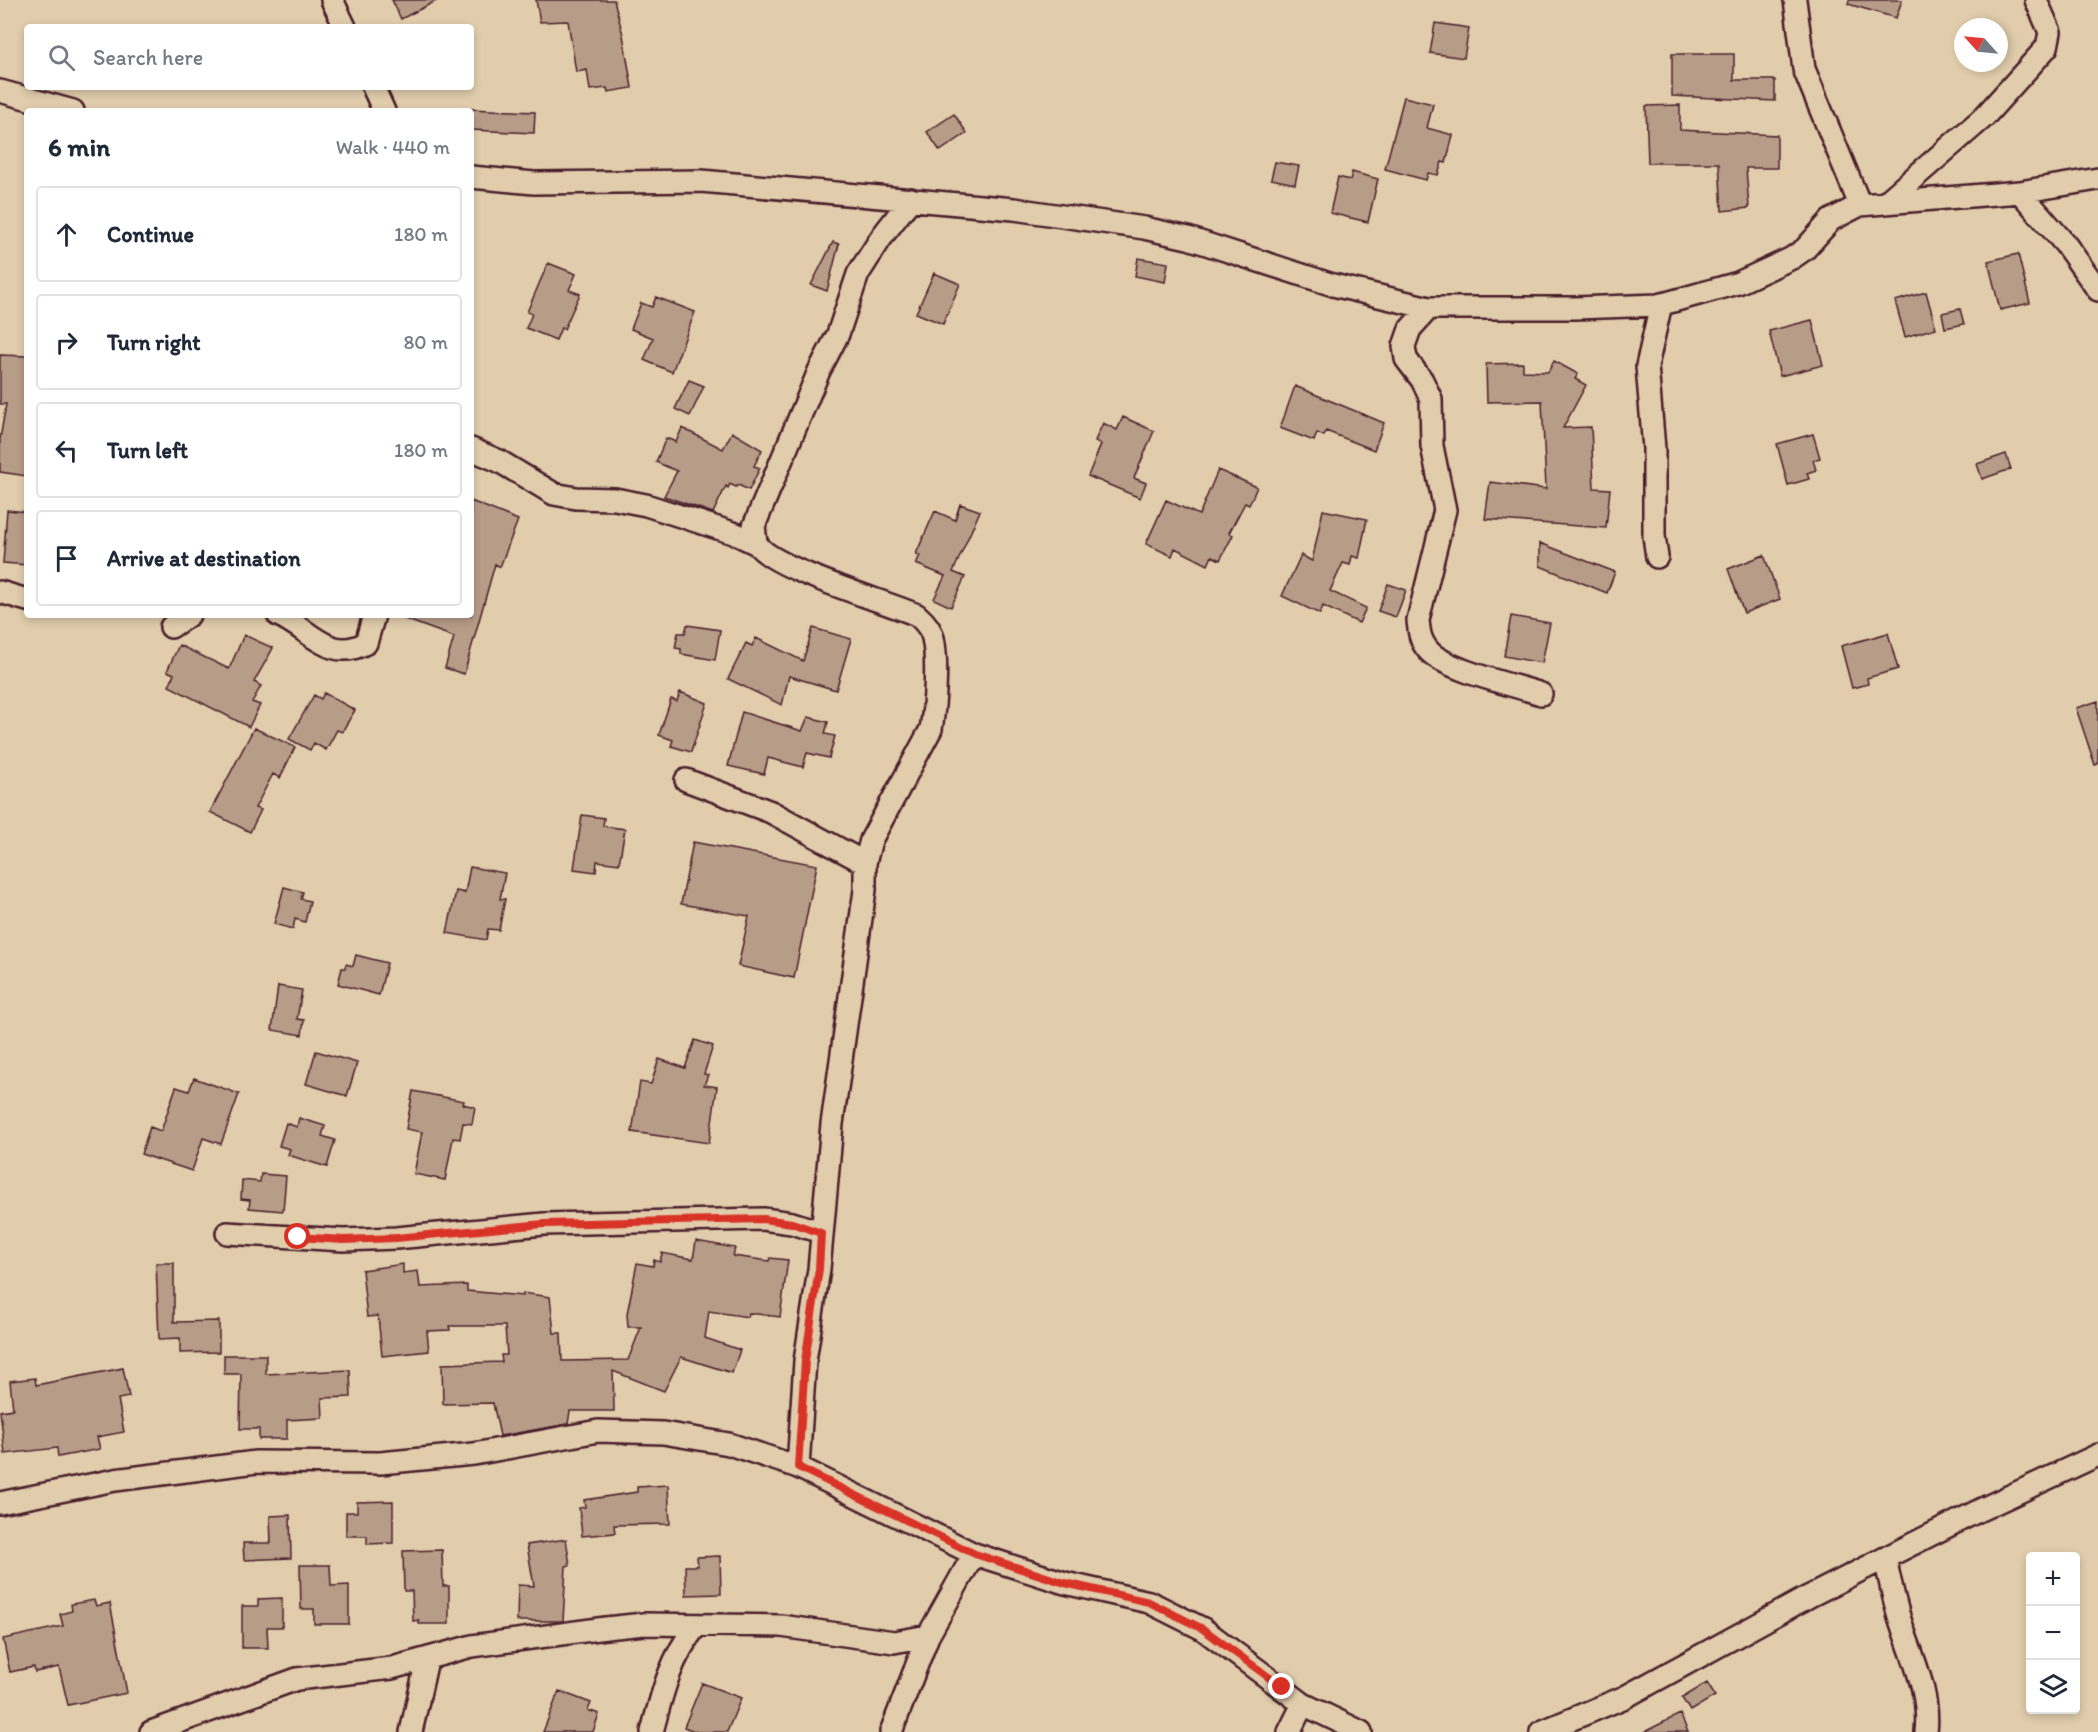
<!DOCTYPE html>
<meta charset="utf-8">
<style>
:root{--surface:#fff;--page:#f6f6f7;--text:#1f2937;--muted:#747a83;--line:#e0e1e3}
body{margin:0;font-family:Itim,sans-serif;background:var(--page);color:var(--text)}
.controls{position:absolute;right:18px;bottom:18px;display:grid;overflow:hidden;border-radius:6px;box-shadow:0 3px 9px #0003}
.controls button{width:54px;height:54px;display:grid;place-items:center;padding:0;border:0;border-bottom:2px solid var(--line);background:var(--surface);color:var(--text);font:30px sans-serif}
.compass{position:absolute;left:1954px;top:18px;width:54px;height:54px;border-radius:50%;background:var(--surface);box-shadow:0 3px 9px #0003;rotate:297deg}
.stop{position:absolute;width:18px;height:18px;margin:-14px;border:4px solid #d93025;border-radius:50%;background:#fff}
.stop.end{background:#d93025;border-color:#fff;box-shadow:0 2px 6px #0008}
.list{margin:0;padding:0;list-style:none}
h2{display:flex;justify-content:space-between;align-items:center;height:78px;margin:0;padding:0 24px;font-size:26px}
h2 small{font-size:20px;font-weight:400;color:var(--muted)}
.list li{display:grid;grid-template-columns:39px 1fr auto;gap:18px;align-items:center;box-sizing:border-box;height:96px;margin:0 12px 12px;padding:0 12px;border:2px solid var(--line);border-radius:6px}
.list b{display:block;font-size:22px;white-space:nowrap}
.list em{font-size:20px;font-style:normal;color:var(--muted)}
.icon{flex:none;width:33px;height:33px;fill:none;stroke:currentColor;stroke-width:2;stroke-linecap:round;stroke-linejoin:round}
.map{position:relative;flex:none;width:2098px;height:1732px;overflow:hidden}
.search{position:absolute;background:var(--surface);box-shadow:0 3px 9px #0003;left:24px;top:24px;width:450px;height:66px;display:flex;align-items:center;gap:15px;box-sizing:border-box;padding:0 21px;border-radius:6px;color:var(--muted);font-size:22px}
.panel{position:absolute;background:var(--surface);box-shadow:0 3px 9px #0003;left:24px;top:108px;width:450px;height:510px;border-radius:6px}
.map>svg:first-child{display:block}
</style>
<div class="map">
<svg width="2098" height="1732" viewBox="0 0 2098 1732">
<rect width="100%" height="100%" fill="#e1cdac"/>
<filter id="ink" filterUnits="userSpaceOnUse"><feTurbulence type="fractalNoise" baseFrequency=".0167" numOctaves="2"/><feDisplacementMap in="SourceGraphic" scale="12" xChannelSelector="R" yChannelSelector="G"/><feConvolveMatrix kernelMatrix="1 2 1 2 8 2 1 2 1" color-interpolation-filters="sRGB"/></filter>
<g filter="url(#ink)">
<path fill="#b79c88" stroke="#4a1f2b" stroke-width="1.5" d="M392,0H438L401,19Z
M536,0H614L623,35L632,88L608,92L607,88L590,90L587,70L576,72L568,21L540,22Z
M1849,0H1902L1896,18L1848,4Z
M1435,23L1469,28L1464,58L1430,53Z
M1672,54H1734V80H1775V101L1672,96Z
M1404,97L1433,104L1427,128L1453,135L1446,163L1442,162L1438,175L1428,173L1426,180L1385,169Z
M1680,105V130L1777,135V168H1746L1749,208L1722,211L1719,163H1648L1646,106Z
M471,109L535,112L534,133L471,130Z
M954,114L967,133L940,151L927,132Z
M1275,162L1299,166L1295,184L1271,179Z
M1352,172L1378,179L1368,222L1330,213L1338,177L1350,180Z
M833,242L839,244L827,291L811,285Z
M2018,254L2030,303L2000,310L1988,261Z
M1138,258L1168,263L1165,282L1135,276Z
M548,263L576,274L569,290L580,294L564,329L561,328L556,340L526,328L532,314L527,312Z
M934,273L960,284L943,324L916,313Z
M1926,292L1936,328L1905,337L1895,301Z
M656,297L695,312L672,372L644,360L653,338L631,329L641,303L652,307Z
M1960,309L1964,324L1945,328L1942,313Z
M1812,320L1823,365L1780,376L1769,331Z
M0,355L27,356V476L0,472V439L6,404H0Z
M1554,361L1578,374L1575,379L1586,385L1563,428L1591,427L1594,488L1610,489L1606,528L1485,519L1490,482L1546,489L1542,401L1487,402L1486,364L1523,363V371L1548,372Z
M689,380L704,386L690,416L675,409Z
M1295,386L1384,423L1374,450L1326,431L1324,436L1317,433L1314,441L1280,428Z
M1123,417L1154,431L1134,478L1146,483L1140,498L1088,476L1101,444L1095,441L1103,423L1117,430Z
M682,428L723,449L732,432L762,450L754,466L760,468L749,490L738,485L736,487L730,484L728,488L726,486L713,513L664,496L677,471L656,462L666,438L676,442Z
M1813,434L1820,458L1813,460L1816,470L1807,473L1809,479L1788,485L1777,444Z
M2006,454L2011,469L1982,479L1977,464Z
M1218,470L1257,487L1249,505L1245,503L1229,533L1233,535L1220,560L1212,556L1208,565L1175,548L1172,556L1146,544L1166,500L1199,515Z
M471,501L518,520L500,567L495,564L464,674L445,668L454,637L399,617L471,615Z
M960,504L980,511L953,572L965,577L951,607L934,599L945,576L916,564L920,555L916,554L935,511L955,520Z
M7,510L27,512V565L3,563Z
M1323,510L1367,519L1359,558L1352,556L1350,565L1343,563L1330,591L1366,608L1359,623L1323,606L1320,614L1282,596L1301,555L1312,561Z
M1540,543L1615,572L1607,593L1540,566Z
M1764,555L1780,599L1744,613L1728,569Z
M1388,584L1406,590L1396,617L1378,611Z
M1511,616L1550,623L1542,663L1504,656Z
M687,625L720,630L715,660L681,654V649L675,648L678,633H685Z
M813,628L851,639L836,690L789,676L782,705L728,679L746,643L752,646L756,638L803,661Z
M1888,633L1898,669L1867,678L1868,684L1852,688L1841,646Z
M244,635L273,648L254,682L261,686L252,702L260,705L249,727L169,686L174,674L167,671L179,645L229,669Z
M680,692L707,703L691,752L671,746L673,740L659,735L671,699L677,701Z
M324,693L355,710L342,732L337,730L326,750L314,743L310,750L289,739L314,695L321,699Z
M2098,701V764L2095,765L2076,708Z
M742,712L802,731L808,717L828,722L825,734L835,736L829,758L807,753L803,767L768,758L764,774L728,766Z
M254,728L295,747L280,778L273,774L255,808L261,810L250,832L210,812Z
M582,815L604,818L603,826L625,829L619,864L597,861L596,872L574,869Z
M693,842L817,865L794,978L738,966L749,916L681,904Z
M470,867L505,873L500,899H505L499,930L488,929L486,940L447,933L456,891L465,893Z
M284,887L303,892L301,899L310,901L305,922L295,919L293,929L274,924Z
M356,955L387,963L379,995L338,984L342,968H345L346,964L353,966Z
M278,986L302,990L297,1019L304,1020L302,1035L272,1030Z
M695,1040L713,1046L704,1074L708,1075L704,1085L717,1087L709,1143L632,1132L640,1082L651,1084L659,1059L685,1068Z
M316,1051L357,1063L347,1096L306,1084Z
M194,1078L239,1094L221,1144L203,1138L192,1171L141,1154L150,1127L161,1131L176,1087L189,1091Z
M413,1091L464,1101L463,1104L475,1107L472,1124L463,1123L460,1139L453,1138L445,1180L414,1174L422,1132L406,1129Z
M299,1118L325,1126L322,1136L335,1140L327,1167L288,1155L290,1149L279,1146L286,1123L297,1127Z
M261,1174L286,1176L283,1211L249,1208L250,1200L241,1199L242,1180L260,1182Z
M696,1241L735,1248L733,1256L769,1261L770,1258L788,1260L780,1317L749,1313L748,1317L709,1311L705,1338L740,1350L732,1373L681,1357L664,1391L613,1371L614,1411H570L568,1424L500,1436L493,1403L443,1404L442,1364L502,1362L501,1355H507L505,1326H449L450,1330L427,1331L429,1351L382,1356L378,1316L367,1317L362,1270L403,1264V1273L418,1271L420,1287L467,1285V1291L523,1296V1293L550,1297L554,1333H561L562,1361L628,1360L641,1327H628L627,1314L637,1263L653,1266L654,1260L660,1262L662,1253L693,1259Z
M156,1263H174V1322L219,1321V1352L180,1353V1338L159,1339Z
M224,1355H266V1374L350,1370L351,1397L322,1398L323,1418L287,1420V1439H259V1429H240L241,1374H224Z
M123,1368L129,1397L118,1399L124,1432L97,1437L100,1449L58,1457L57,1448L5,1454L0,1411L13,1409L10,1381L35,1378L36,1385Z
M668,1485L670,1524L614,1525L615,1533L582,1536L579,1508L585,1507L584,1500L637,1492V1487Z
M393,1501V1543L367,1544V1536H346V1512H357V1502Z
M290,1515L291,1558L244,1560L243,1543H271L270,1516Z
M566,1539L570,1565L566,1566L563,1621H517L518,1585L534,1586L527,1545Z
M442,1550L443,1586H449V1624H419V1620L413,1621L412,1591H404L403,1551Z
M720,1556L721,1594L686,1595L685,1566H698L697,1557Z
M300,1565H330L331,1586L349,1585V1624H314V1609H301Z
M282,1598V1627H267L268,1648H242V1606H258V1599Z
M94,1600L96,1606L110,1603L127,1693L68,1705L59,1667L35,1672L34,1667L10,1672L3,1639L63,1626L60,1614L72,1611L71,1604Z
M702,1683L741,1698L727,1732H697L684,1727Z
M1707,1683L1715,1696L1690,1711L1682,1698Z
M559,1691L591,1703L588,1710L599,1714L593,1732H543Z
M1680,1714L1688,1732H1644Z"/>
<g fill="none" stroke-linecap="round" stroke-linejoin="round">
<defs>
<path id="minor" d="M332,0L345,27
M1795,0L1804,69L1860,205
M373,87L384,111
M0,91L73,111
M471,177L534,183L701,181L1014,209L1144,228L1188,238L1333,285L1429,308H1575L1659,305L1738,283L1792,258L1805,249L1831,220L1860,205L2020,192L2098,179
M2020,192L2066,245L2098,290
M1886,202L1984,117L2047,47L2050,32L2036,0
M1429,308L1410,329L1404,346L1406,359L1422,380L1431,399L1432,446L1445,510L1418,620C1419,631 1420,641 1428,650C1445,670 1514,685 1541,694
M471,449L499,461L554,494L576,498L615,499L646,505L736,534L757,544
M1657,557L1654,536V449L1647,366L1661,304
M0,592L27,600
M278,615C310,629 329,663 366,643L374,615
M171,627L189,615
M686,780L771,812L865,863
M227,1233L343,1240L396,1238L544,1224L763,1219L792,1223L821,1232
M798,1467L805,1361L819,1269L832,1124L865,890V863L871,840L931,729C935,707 938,660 933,638C931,628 924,621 917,615C887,602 771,568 757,544C755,540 755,531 754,526L819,371L838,334L858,274L883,235L911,199
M0,1503L115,1480L256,1462L380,1463L474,1454L598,1431L663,1433L729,1444L798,1467L974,1554L1065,1583L1149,1602L1203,1629L1303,1704L1361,1732
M1885,1558C1889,1577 1893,1595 1898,1613C1909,1652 1931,1691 1926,1732
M151,1732L297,1679L392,1668L472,1646L606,1628L644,1624L781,1626L894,1642L928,1636
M411,1732L427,1660
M652,1732C662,1693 671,1657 697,1625
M891,1732L928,1636L974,1554
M1289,1732L1303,1704
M1541,1732L1625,1697L1808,1597L1980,1510L2098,1455"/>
</defs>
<use href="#minor" stroke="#4a1f2b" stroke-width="26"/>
<use href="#minor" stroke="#e1cdac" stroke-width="21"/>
</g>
</g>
<g fill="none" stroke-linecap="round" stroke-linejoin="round" filter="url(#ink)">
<path stroke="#d93025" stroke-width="8" d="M298,1237L343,1240L396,1238L544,1224L763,1219L792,1223L821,1233L819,1269L805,1361L798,1467L975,1554L1065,1583L1149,1602L1203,1629L1282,1687"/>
</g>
</svg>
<div class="controls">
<button>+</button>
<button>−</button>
<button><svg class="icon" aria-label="layers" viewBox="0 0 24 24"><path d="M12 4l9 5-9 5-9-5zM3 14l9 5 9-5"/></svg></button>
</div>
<svg class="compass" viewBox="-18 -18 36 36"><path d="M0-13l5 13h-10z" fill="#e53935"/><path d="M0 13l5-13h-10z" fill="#747a83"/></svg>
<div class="stop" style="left:298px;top:1237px"></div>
<div class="stop end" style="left:1282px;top:1687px"></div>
<div class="search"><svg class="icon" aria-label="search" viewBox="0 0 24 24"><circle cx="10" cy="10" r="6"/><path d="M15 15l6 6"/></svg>Search here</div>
<section class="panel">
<h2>6 min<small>Walk · 440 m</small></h2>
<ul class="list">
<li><svg class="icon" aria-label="ahead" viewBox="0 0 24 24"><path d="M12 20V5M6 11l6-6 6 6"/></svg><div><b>Continue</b></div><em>180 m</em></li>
<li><svg class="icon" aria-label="right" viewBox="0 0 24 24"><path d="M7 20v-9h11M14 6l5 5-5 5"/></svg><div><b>Turn right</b></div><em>80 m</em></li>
<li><svg class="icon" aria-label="left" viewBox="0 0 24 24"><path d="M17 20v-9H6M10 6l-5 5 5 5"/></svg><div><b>Turn left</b></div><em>180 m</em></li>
<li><svg class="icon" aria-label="arrive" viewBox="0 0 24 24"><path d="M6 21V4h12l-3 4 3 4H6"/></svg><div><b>Arrive at destination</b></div></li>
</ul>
</section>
</div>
